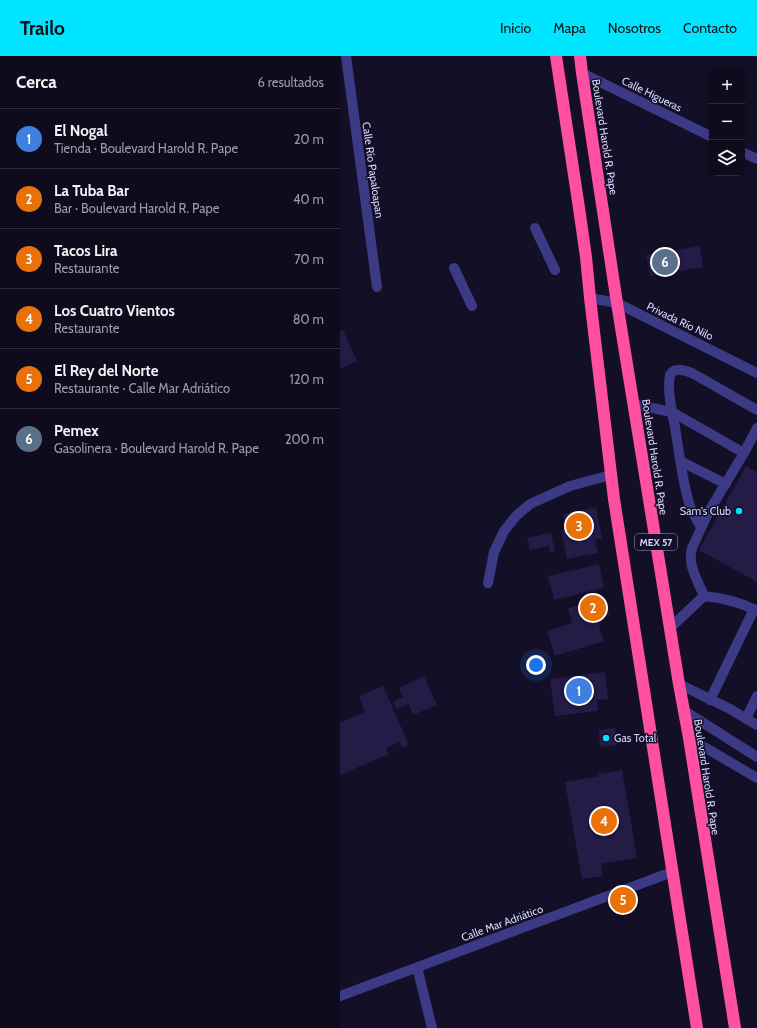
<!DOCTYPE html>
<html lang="es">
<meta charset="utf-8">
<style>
:root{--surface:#0e0b1c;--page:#1c1929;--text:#f1f3f6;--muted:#9b9ba3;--line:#2e2b3b;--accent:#00e5ff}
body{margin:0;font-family:Cabin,sans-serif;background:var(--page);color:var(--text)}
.controls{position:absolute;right:12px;top:12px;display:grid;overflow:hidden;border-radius:8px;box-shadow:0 2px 6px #0003}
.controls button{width:36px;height:36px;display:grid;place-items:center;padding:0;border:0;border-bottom:1px solid var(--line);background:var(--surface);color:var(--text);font:20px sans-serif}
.you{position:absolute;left:196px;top:609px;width:14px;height:14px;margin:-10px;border:3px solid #fff;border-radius:50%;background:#1a73e8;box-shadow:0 0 0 6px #1a73e833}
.badge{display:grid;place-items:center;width:26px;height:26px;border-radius:50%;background:var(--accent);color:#fff;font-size:13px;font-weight:700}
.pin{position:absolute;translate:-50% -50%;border:2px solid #fff;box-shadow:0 1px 4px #0006}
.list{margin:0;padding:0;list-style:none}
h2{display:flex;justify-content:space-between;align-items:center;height:52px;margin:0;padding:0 16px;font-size:17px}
h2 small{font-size:13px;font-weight:400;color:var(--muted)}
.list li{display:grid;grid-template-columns:26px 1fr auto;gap:12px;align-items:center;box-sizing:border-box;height:60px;padding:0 16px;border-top:1px solid var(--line)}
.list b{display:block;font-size:15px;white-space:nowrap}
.list p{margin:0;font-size:13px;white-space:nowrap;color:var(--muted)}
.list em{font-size:13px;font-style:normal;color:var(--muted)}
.icon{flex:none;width:22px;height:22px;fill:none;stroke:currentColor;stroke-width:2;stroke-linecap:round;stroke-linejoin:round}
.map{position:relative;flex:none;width:417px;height:972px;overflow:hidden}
header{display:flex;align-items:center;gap:24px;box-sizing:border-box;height:56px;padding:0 20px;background:var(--accent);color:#111}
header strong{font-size:19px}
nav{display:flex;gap:22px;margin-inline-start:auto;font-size:14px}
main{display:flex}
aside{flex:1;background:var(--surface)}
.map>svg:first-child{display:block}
</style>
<header>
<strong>Trailo</strong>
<nav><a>Inicio</a><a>Mapa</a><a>Nosotros</a><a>Contacto</a></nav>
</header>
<main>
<aside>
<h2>Cerca<small>6 resultados</small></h2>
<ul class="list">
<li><span class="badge" style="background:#3f7fe0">1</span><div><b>El Nogal</b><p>Tienda · Boulevard Harold R. Pape</p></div><em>20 m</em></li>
<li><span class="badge" style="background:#e8710a">2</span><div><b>La Tuba Bar</b><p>Bar · Boulevard Harold R. Pape</p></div><em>40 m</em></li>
<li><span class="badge" style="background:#e8710a">3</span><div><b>Tacos Lira</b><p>Restaurante</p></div><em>70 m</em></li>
<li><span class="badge" style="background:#e8710a">4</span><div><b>Los Cuatro Vientos</b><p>Restaurante</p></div><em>80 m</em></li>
<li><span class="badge" style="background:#e8710a">5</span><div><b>El Rey del Norte</b><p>Restaurante · Calle Mar Adriático</p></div><em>120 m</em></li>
<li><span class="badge" style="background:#5c6f8a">6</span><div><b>Pemex</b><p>Gasolinera · Boulevard Harold R. Pape</p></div><em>200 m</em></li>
</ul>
</aside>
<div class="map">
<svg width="417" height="972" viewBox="0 0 417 972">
<rect width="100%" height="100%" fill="#130f26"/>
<path fill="#241b47" d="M360,190L363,211L310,220L306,199Z
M3,274L17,305L0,313V275Z
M406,410L417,416V526L359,494Z
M256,451L262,482L255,484L258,497L227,503L221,474L226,473L223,458Z
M211,477L215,495L210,496L209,490L190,494L187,482Z
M259,508L264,532L214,544L208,520Z
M265,541L270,559L257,563L264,585L215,600L207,575L232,567L228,552Z
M265,616L268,643L257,644L258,655L215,660L210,623Z
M84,620L97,649L73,659L69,648L56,653L53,646L63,641L59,632Z
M43,630L69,689L62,692L60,686L46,692L49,698L0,719V667L25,656L19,640Z
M275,672L277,689L260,691L259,674Z
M282,714L297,802L261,808L263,820L242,823L225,726L259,720L258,718Z"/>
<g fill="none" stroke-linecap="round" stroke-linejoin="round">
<path stroke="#3d3a85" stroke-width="10" d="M6,0L37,231
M242,17L372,81
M402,96L417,103
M195,172L215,214
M114,212L132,250
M250,242L277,247L417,317
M293,348L332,356L404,397
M340,405L386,428
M361,471C356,463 352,456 349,447C342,422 339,396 335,371C332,355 327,336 330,319C335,311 343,314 352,317L417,354
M148,527L154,496L164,475L176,460L190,448L230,430L271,419
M364,540C358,525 347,509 352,492L369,455L404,397L417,372
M330,572L364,540C383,542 401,546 417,555
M339,628L390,653L417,669
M370,644L414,553
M343,654L417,701
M406,663L417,640
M349,682L417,722
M77,911L92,972
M0,940L332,816"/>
<path stroke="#ff4fa3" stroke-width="12" d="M216,0L239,152L246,201L250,242L274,443L357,972
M240,0L242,17L277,247L339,628L349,682L395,972"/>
</g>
<g fill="#00e5ff" stroke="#130f26" stroke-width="1.5">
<circle cx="399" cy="455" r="4"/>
<circle cx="266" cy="682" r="4"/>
</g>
<g text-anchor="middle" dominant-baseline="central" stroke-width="3" stroke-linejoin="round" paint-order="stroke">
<rect fill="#130f26" stroke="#9e99be" stroke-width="1" x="295" y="478" width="42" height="16" rx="3"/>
<g font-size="10" font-weight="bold" fill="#d9d4ff">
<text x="316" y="486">MEX 57</text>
</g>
<g font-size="11" fill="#d9d4ff" stroke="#130f26">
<text transform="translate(312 38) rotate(26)">Calle Higueras</text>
<text transform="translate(265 81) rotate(81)">Boulevard Harold R. Pape</text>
<text transform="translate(33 114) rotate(82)">Calle Río Papaloapan</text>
<text transform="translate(340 265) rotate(26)">Privada Río Nilo</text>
<text transform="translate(315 401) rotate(81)">Boulevard Harold R. Pape</text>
<text transform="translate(367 721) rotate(81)">Boulevard Harold R. Pape</text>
<text transform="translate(162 867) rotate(-20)">Calle Mar Adriático</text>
</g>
<g font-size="11" fill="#d9d4ff" stroke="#130f26" text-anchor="end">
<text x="391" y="455">Sam's Club</text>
<text x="274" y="682" text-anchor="start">Gas Total</text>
</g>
</g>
</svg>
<div class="controls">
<button>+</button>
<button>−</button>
<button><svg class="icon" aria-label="layers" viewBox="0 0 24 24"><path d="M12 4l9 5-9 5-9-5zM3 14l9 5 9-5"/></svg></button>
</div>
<div class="you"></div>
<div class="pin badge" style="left:239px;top:635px;background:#3f7fe0">1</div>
<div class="pin badge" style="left:253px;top:552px;background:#e8710a">2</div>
<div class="pin badge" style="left:239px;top:470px;background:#e8710a">3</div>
<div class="pin badge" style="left:264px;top:765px;background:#e8710a">4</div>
<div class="pin badge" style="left:283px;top:844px;background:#e8710a">5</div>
<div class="pin badge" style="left:325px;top:206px;background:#5c6f8a">6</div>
</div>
</main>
